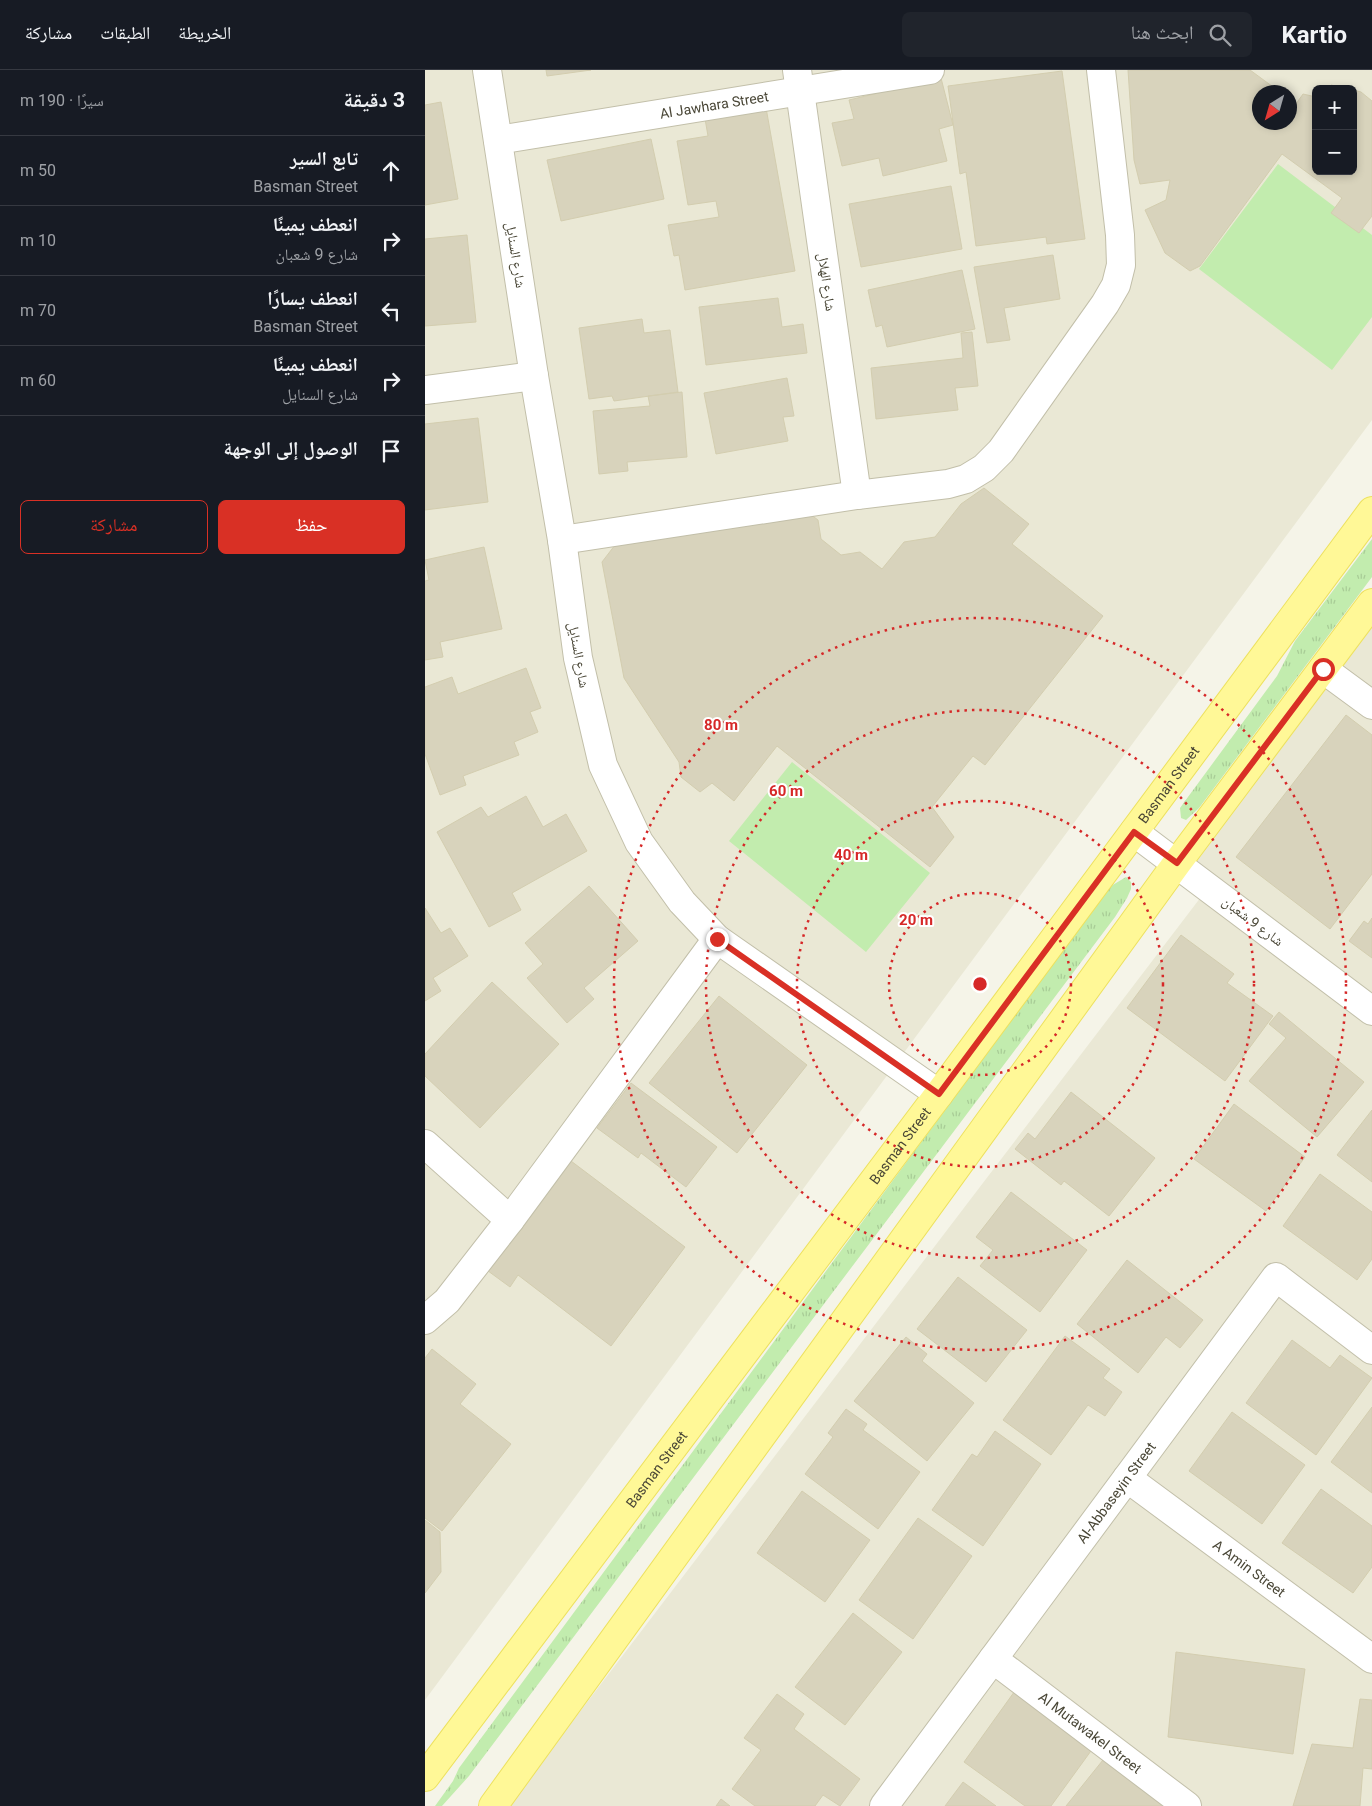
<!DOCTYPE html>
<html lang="ar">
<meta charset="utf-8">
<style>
:root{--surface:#171b24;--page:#20242c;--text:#f1f3f6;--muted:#9ea1a6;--line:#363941;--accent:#d93025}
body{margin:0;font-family:Roboto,"Noto Naskh Arabic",sans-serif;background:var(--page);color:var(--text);direction:rtl}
.controls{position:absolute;right:15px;top:15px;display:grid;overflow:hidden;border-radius:8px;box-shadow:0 2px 8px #0003}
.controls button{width:45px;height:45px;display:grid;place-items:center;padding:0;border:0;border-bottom:1px solid var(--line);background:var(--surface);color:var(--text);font:25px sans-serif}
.compass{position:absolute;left:827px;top:15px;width:45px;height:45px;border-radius:50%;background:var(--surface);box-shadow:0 2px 8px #0003;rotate:217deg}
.stop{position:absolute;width:15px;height:15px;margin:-11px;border:4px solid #d93025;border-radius:50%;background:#fff}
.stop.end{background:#d93025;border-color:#fff;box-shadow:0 1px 5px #0008}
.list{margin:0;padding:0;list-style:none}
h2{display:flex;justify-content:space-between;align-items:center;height:65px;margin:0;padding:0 20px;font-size:21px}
h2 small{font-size:16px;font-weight:400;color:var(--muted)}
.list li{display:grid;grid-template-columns:32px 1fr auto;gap:15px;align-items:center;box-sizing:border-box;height:70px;padding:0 20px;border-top:1px solid var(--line)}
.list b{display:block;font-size:19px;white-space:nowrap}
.list p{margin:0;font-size:16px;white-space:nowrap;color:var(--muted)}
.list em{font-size:16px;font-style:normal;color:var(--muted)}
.actions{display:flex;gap:10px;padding:15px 20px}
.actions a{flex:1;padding:11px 0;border:1px solid var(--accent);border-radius:8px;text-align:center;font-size:18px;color:var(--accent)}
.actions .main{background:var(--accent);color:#fff}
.icon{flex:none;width:28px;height:28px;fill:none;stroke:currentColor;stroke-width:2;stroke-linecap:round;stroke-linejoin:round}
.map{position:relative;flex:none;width:947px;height:1736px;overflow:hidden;direction:ltr}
header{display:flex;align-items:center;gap:30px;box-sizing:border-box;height:70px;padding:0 25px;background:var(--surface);border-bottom:1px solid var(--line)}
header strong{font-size:24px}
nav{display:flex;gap:28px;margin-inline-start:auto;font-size:18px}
.search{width:350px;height:45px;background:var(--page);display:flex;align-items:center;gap:12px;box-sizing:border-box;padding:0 18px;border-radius:8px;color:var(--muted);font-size:19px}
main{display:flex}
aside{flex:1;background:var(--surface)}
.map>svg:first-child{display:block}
</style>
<header>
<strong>Kartio</strong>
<div class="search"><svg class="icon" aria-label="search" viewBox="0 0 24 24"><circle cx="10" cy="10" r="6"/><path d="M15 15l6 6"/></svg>ابحث هنا</div>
<nav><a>الخريطة</a><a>الطبقات</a><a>مشاركة</a></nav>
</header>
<main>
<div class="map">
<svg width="947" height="1736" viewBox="0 0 947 1736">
<defs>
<pattern id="grass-tufts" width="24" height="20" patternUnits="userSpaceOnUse" patternTransform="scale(1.25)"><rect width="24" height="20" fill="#c2ecae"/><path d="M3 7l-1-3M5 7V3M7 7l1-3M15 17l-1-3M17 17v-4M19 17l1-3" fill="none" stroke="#a8cc96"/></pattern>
</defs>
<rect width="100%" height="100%" fill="#f5f4e8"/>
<path fill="#eae8d5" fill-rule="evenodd" d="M0,0H947V350L0,1630ZM891,19H928V101H891ZM834,22H864V52H834Z
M947,532V940L752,793Z
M779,823L947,949V1736H83Z"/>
<path fill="url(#grass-tufts)" d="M947,469V507L774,738L761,750L756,748L755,738L760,731L852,606L870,571Z
M701,807L706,812V819L702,828L690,847L44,1706L17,1736H10L28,1711L34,1698L672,834L686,816Z"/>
<path fill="#c2ecae" d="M853,94L947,165V247L907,300L774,199Z
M367,692L505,803L441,882L304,771Z"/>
<path fill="#d8d3bc" stroke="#d3cdaf" d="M121,0H166L122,6Z
M703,0H825L855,22H834V52H864V29L871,34L878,24L891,27V101H928V20L936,22L947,31V146L934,163L906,143L917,128L857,84L775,196L765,201L740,183L720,140L741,130L745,110L715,114L709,90Z
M637,1L660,169L622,174L621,167L551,176L541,102L535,104L523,16Z
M516,8L528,55L514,59L522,91L458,106L454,88L417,96L407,53L429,49L424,30Z
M906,15L922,19H903Z
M16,32L33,129L0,135V35Z
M340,32L370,201L260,220L254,185L249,186L243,155L294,147L291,131L263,135L252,71L283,66L279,43Z
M226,69L239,129L136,151L122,90Z
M526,116L537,179L436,197L424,134Z
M42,165L51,252L0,256V169Z
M628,185L635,229L579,238L585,270L562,273L549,197Z
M537,200L550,259L462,277L457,255L451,257L443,220Z
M353,228L357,257L378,254L382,283L281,295L274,237Z
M217,249L219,263L245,260L253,322L189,331L187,326L164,329L154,258Z
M547,262L553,316L530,318L533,340L451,349L446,298L538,288L536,263Z
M362,308L369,346L358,347L363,371L291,384L279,323Z
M257,322L262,387L202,392L203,401L174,404L168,341L225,336L223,326Z
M53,348L63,432L0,440V354Z
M559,418L604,454L587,474L678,546L560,695L548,686L507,737L529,767L505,797L352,676L309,731L287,713L275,722L256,707L254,692L199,608L177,492L200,462L373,435L393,450L396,469L416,485L435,482L457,499L479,472L510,467L536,434Z
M59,477L77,559L15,572L18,587L0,590V511L4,510L0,490Z
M101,598L116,638L105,642L113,662L89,672L94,685L38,706L41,715L15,725L0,684V617L27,607L33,624Z
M921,645L947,665V804L905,859L811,787Z
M101,726L118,757L141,744L162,781L87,823L96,840L64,857L12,762L56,737L63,747Z
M164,816L213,871L159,918L169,929L142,953L102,908L118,894L100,873Z
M0,838L16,863L25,858L43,886L8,908L16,921L0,931Z
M947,848V888L924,871L939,851L943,854Z
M756,865L809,904L802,913L848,946L800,1011L702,938Z
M67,912L134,974L55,1058L0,1006V984Z
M294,926L382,995L312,1083L224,1013Z
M854,942L939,1012L892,1067L824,1011L861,968L844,954Z
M206,1013L292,1077L261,1117L216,1083L213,1088L172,1058Z
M646,1022L730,1088L684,1146L639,1111L636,1115L590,1079L603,1063L610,1069Z
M809,1034L880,1087L841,1141L769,1089Z
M947,1040V1112L912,1085Z
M142,1088L260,1177L186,1276L93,1205L85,1217L59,1198Z
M895,1104L947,1142V1189L932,1210L858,1156Z
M586,1122L662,1180L615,1242L555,1196L568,1180L551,1167Z
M702,1190L778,1250L755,1278L741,1267L713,1303L652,1254Z
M533,1207L602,1260L561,1312L492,1259Z
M640,1266L685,1299L678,1308L697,1322L680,1346L663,1335L626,1385L578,1350Z
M481,1267L502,1284L497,1291L549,1333L502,1391L429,1331Z
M867,1270L905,1298L915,1285L947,1308L891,1385L821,1333Z
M7,1279L51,1314L35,1334L86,1374L17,1461L0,1448V1288Z
M947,1337V1423L906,1392Z
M421,1339L442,1354L438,1360L495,1402L453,1459L380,1404L408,1367L403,1363Z
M807,1342L880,1395L837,1454L764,1401Z
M570,1361L616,1394L558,1476L507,1440L547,1384L552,1387Z
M896,1419L947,1456V1497L928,1523L857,1473Z
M377,1421L445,1470L400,1532L332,1483Z
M493,1448L547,1486L488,1569L434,1530Z
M0,1450L15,1462L16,1502L0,1523Z
M428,1543L477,1582L420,1655L370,1617Z
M751,1582L880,1599L868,1684L743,1667Z
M592,1618L671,1674L626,1736H600L539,1692Z
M352,1624L379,1644L369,1659L435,1709L415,1736L398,1725L390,1736H330L307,1719L336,1680L319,1668Z
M935,1629L947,1630V1699L938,1698L935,1736H868L887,1674L928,1678Z
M686,1680L756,1736H641Z
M538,1712L571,1736H520Z
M296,1729L305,1736H291Z"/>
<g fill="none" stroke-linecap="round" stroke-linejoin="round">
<defs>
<g id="minor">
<path d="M62,0L109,306L137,470L153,588L178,695L214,772L257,832L292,869L514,1024"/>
<path d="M372,0L432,425"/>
<path id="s1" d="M73,70L505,0"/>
<path d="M0,320L109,306"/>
<path d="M137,470L432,425L523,414L541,409L559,398L576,381L680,234L691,215L696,195L695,165L676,0"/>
<path d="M898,599L947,635"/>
<path d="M0,1074L85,1150"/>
<path d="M0,1250L22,1231L85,1150L292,869"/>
<path id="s2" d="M702,1408L947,1589"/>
<path id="s3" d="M568,1589L762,1736"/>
<path id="s4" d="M459,1736L851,1207L947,1280"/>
</g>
<path id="tertiary" d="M709,762L947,941"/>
<g id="primary">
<path id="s5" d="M0,1707L514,1024L947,441"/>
<path d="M68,1736L752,793L947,533"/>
</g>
</defs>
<use href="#minor" stroke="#c2bfa9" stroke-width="30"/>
<use href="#tertiary" stroke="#c2bfa9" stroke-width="30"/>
<use href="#primary" stroke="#ede15e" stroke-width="30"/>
<use href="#minor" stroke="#fff" stroke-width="28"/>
<use href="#tertiary" stroke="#fff" stroke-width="28"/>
<use href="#primary" stroke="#fff897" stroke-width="28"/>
</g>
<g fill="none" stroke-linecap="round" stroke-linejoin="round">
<path stroke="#d93025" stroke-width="6" d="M292,869L514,1024L709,762L752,793L898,599"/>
</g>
<g fill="none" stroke="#d62828" stroke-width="2.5" stroke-dasharray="2.5 5">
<circle cx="555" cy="914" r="91"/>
<circle cx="555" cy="914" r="183"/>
<circle cx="555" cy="914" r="274"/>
<circle cx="555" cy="914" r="366"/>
</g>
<g text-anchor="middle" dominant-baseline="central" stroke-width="4" stroke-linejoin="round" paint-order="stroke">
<g font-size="14" fill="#494636" stroke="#fff">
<text stroke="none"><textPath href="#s1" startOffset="219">Al Jawhara Street</textPath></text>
<text transform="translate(91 185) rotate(81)">شارع السنايل</text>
<text transform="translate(402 212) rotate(82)">شارع الهلال</text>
<text transform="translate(154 585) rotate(80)">شارع السنايل</text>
<text stroke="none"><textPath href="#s5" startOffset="1240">Basman Street</textPath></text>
<text transform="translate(828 851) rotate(37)">شارع 9 شعبان</text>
<text stroke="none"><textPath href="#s5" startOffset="790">Basman Street</textPath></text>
<text stroke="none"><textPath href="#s5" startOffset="385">Basman Street</textPath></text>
<text stroke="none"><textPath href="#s4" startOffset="390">Al-Abbaseyin Street</textPath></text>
<text stroke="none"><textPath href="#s2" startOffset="152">A Amin Street</textPath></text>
<text stroke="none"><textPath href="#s3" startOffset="122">Al Mutawakel Street</textPath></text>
</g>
</g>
<circle cx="555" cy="914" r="8" fill="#d62828" stroke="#fff" stroke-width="2.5"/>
<g font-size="15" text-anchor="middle" font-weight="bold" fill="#d62828" stroke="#fff" stroke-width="4" stroke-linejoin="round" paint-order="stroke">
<text x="296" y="660">80 m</text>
<text x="361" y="726">60 m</text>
<text x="426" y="790">40 m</text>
<text x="491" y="855">20 m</text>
</g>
</svg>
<div class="controls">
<button>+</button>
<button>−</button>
</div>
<svg class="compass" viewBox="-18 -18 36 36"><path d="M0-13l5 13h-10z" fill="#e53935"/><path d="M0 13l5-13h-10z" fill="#9ea1a6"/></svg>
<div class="stop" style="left:898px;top:599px"></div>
<div class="stop end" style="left:292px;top:869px"></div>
</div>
<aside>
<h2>3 دقيقة<small>سيرًا · 190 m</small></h2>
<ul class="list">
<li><svg class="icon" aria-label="ahead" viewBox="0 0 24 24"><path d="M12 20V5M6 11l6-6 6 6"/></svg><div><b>تابع السير</b><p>Basman Street</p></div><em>50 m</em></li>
<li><svg class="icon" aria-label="right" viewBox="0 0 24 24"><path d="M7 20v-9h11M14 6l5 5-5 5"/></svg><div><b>انعطف يمينًا</b><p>شارع 9 شعبان</p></div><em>10 m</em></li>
<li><svg class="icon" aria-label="left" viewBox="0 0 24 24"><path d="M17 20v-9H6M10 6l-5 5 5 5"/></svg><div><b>انعطف يسارًا</b><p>Basman Street</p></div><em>70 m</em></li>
<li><svg class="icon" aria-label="right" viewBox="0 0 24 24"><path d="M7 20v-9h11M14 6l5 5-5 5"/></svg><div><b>انعطف يمينًا</b><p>شارع السنايل</p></div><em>60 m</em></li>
<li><svg class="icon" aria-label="arrive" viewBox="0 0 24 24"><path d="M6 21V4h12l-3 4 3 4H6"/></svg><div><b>الوصول إلى الوجهة</b></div></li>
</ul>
<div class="actions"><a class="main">حفظ</a><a>مشاركة</a></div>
</aside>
</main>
